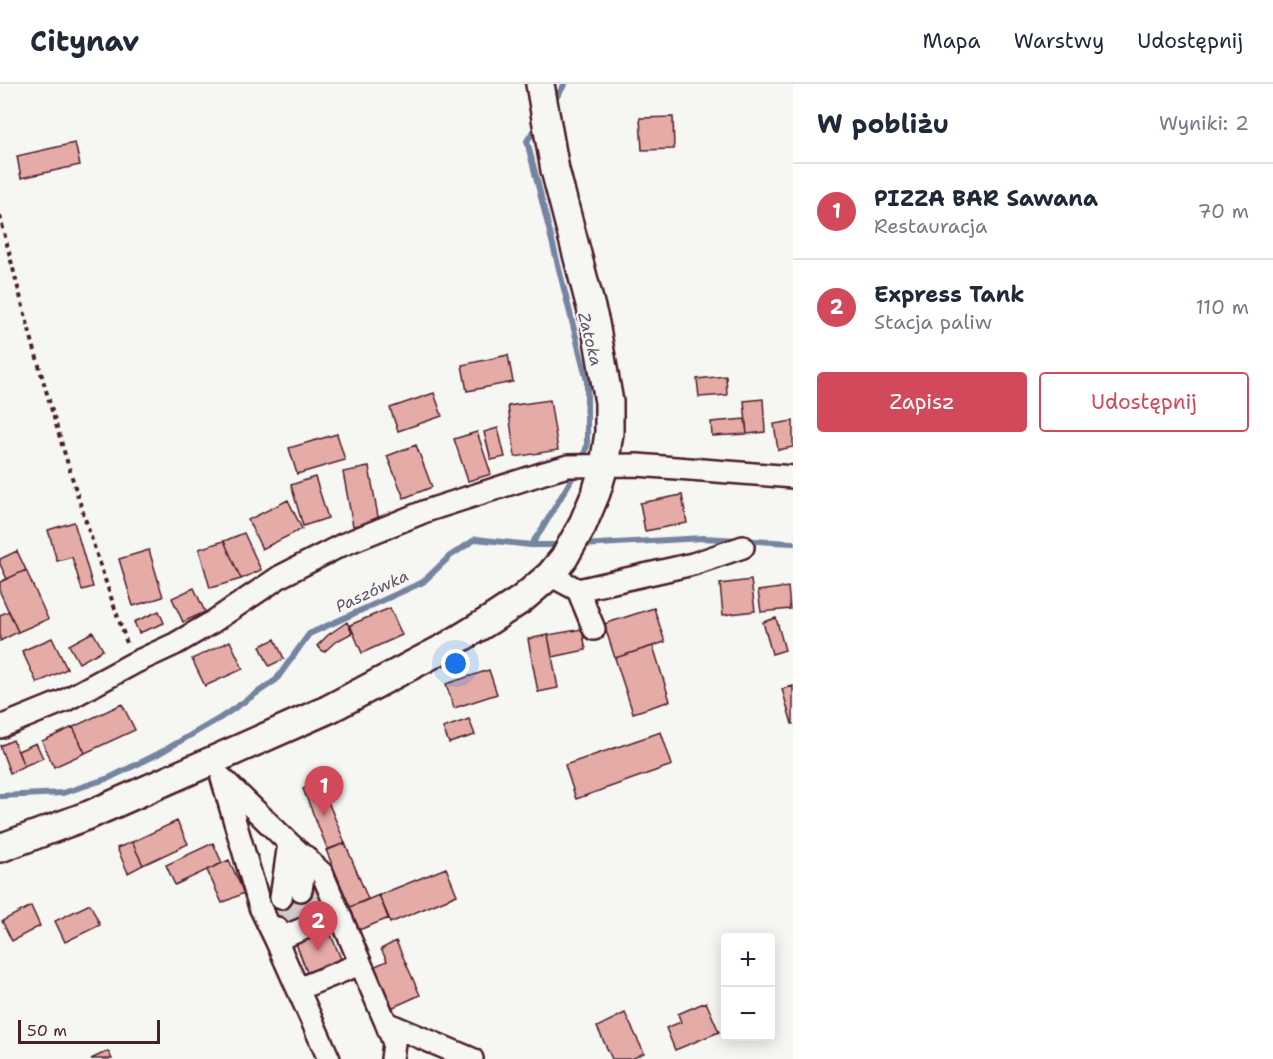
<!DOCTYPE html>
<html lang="pl">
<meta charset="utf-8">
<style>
:root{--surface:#fff;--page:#f6f6f7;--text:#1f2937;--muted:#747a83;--line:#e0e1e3;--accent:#d1495b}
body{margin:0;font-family:"Shantell Sans",sans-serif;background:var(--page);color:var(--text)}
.controls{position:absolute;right:18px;bottom:18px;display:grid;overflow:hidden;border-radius:6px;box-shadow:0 3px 15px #0003}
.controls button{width:54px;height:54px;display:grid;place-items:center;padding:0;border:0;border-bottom:2px solid var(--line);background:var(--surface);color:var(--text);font:30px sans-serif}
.scale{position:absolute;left:18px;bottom:15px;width:142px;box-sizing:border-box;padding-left:6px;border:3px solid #4a1f2b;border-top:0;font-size:16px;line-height:21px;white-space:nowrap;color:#4a1f2b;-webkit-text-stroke:4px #f6f6f2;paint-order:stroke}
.you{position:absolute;left:456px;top:580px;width:21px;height:21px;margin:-15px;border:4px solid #fff;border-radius:50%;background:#1a73e8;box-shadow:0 0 0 9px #1a73e833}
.badge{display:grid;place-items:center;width:39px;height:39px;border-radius:50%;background:var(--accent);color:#fff;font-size:20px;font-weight:700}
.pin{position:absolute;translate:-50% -50px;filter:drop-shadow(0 2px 3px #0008)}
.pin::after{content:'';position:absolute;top:32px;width:21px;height:18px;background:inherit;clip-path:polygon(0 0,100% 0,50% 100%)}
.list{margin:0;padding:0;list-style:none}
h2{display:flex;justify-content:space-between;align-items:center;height:78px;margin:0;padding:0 24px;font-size:26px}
h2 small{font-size:20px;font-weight:400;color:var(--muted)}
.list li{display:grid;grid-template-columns:39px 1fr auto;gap:18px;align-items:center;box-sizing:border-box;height:96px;padding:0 24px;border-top:2px solid var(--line)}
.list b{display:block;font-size:22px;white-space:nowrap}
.list p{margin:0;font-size:20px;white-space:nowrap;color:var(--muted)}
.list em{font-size:20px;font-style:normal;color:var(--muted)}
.actions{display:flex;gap:12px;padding:18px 24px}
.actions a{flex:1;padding:14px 0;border:2px solid var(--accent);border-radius:6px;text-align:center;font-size:21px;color:var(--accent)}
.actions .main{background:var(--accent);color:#fff}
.map{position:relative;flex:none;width:793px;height:975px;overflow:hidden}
header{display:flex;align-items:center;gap:36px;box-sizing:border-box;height:84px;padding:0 30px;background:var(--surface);border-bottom:2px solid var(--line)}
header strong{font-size:28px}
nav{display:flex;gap:33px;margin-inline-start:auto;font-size:21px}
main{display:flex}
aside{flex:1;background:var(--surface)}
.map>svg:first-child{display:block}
</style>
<header>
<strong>Citynav</strong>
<nav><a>Mapa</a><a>Warstwy</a><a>Udostępnij</a></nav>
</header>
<main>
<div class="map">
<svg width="793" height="975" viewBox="0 0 793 975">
<rect width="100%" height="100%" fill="#f6f6f2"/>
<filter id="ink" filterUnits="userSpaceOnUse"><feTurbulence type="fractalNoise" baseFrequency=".0167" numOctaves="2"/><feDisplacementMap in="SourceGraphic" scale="12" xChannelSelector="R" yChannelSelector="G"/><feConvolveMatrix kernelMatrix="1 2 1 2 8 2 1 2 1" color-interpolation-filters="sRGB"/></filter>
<g filter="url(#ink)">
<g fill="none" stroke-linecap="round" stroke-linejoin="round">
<path stroke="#7584a1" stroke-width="6" d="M555,15L565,0
M533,48L527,57L587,297V362L582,376
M531,461L542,445L577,386
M581,461L703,454L793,459
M0,712L63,709L109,694L158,670L220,634L276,596L309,550L423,498L450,472L476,455L531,461H562"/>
</g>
<path fill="#e5aba6" stroke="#4a1f2b" stroke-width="1.5" d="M673,33L674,65L642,66L640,34Z
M75,59L80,81L21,94L17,72Z
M508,271L513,298L467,307L462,281Z
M726,292L727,311L699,313L697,295Z
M434,309L442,332L398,347L390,324Z
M763,315L765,348L747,350L744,317Z
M550,316L558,366L515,373L508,322Z
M745,335L747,350L712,352L711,338Z
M793,337V363L778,366L774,340Z
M498,344L505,373L491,376L484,348Z
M477,348L491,390L468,397L454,355Z
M337,350L345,376L297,390L289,364Z
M416,361L432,403L404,414L387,372Z
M369,383L379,438L353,442L343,388Z
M315,393L328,434L303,442L291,401Z
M682,411L687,439L645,447L640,419Z
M288,416L302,445L262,465L248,436Z
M74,438L93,503L82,506L72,473L57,477L48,446Z
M244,449L261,486L241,495L224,457Z
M224,457L241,495L210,504L199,465Z
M149,466L163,513L133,522L119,475Z
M17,467L26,486L7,495L0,480V475Z
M26,486L48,535L18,548L0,508V498Z
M751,496L755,527L723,531L720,500Z
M788,503L790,525L761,528L758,507Z
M194,504L205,528L183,538L172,514Z
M390,524L402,551L362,569L350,541Z
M654,524L665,558L615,574L604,540Z
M9,527L18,548L0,557V531Z
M159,527L164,539L139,549L134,538Z
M776,534L785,566L772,570L763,538Z
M347,538L352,549L335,558L324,568L317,562L328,551Z
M582,545L586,566L552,573L548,551Z
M93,548L103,566L79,579L69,561Z
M548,551L558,604L538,608L528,555Z
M52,554L67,585L37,599L22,567Z
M275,555L284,575L269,582L260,562Z
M230,557L243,585L205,602L192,575Z
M653,562L670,617L633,629L615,574Z
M489,586L497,610L454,624L446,600Z
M793,602V640H792L782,605Z
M122,620L135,646L85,669L73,643Z
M469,635L475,651L449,659L443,644Z
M73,643L85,669L54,683L42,657Z
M661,648L672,681L576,715L565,681Z
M13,656L24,682L10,689L0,662Z
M36,659L43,674L24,682L18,667Z
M320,698L345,759L328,766L303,705Z
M177,737L188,760L143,781L132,758Z
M132,758L143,781L128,789L117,764Z
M213,759L222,779L175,801L166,781Z
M345,759L368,815L350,823L326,766Z
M229,776L244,809L222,819L207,786Z
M446,784L457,811L390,839L379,811Z
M322,797L333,824L280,846L269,819Z
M379,811L389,834L359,846L350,823Z
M90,820L100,841L65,858L55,837Z
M31,822L40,842L12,857L2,837Z
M328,844L342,877L308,891L295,857Z
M396,857L420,911L389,925L371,884L387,877L381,865Z
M706,918L719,948L675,966L666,944L681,938L678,930Z
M625,929L644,969L632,975H612L597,943Z
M108,967L112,975H91Z"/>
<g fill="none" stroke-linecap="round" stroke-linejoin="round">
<path stroke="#d4cbca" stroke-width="21" stroke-dasharray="21 10" stroke-linecap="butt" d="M317,830L321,798
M297,839L301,806
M278,840L281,814"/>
<defs>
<path id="minor" d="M550,491L578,506L693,480L743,463
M578,506L594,545
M0,643L64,617L134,579L175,560L211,539L281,492L342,461L426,427L544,389L568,382L637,381L793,393
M222,694L260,823L276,856L339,830
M223,695L289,759L281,814
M289,759L322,789L386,939L472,975
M301,806L306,773
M277,844L276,856L329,975
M298,905L360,880
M386,939L394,959L392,975"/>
<path id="major" d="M0,764L89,731L329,625L446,563L490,536L522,515L550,491L564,474L582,442L596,409L604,382L609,349V318L595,239L555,86L540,0"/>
</defs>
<use href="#minor" stroke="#4a1f2b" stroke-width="26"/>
<use href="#major" stroke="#4a1f2b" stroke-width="32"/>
<path stroke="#4a1f2b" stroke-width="4" stroke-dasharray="4.5 4.5" stroke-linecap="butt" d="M0,132C35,277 78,421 128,562"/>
<use href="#minor" stroke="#f6f6f2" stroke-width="21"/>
<use href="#major" stroke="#f6f6f2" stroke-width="27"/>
</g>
</g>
<g text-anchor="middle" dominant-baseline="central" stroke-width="4.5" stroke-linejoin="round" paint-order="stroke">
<g font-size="16" font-style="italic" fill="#5f5266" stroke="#f6f6f2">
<text transform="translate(590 255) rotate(76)">Zatoka</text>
<text transform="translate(372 507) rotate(-25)">Paszówka</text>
</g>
</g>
</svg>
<div class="controls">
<button>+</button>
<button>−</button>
</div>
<div class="scale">50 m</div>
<div class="you"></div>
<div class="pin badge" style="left:324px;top:732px">1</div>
<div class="pin badge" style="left:318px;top:867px">2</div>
</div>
<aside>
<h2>W pobliżu<small>Wyniki: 2</small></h2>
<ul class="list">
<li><span class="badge">1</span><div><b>PIZZA BAR Sawana</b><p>Restauracja</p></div><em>70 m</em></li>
<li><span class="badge">2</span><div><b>Express Tank</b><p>Stacja paliw</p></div><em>110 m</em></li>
</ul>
<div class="actions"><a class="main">Zapisz</a><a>Udostępnij</a></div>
</aside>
</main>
